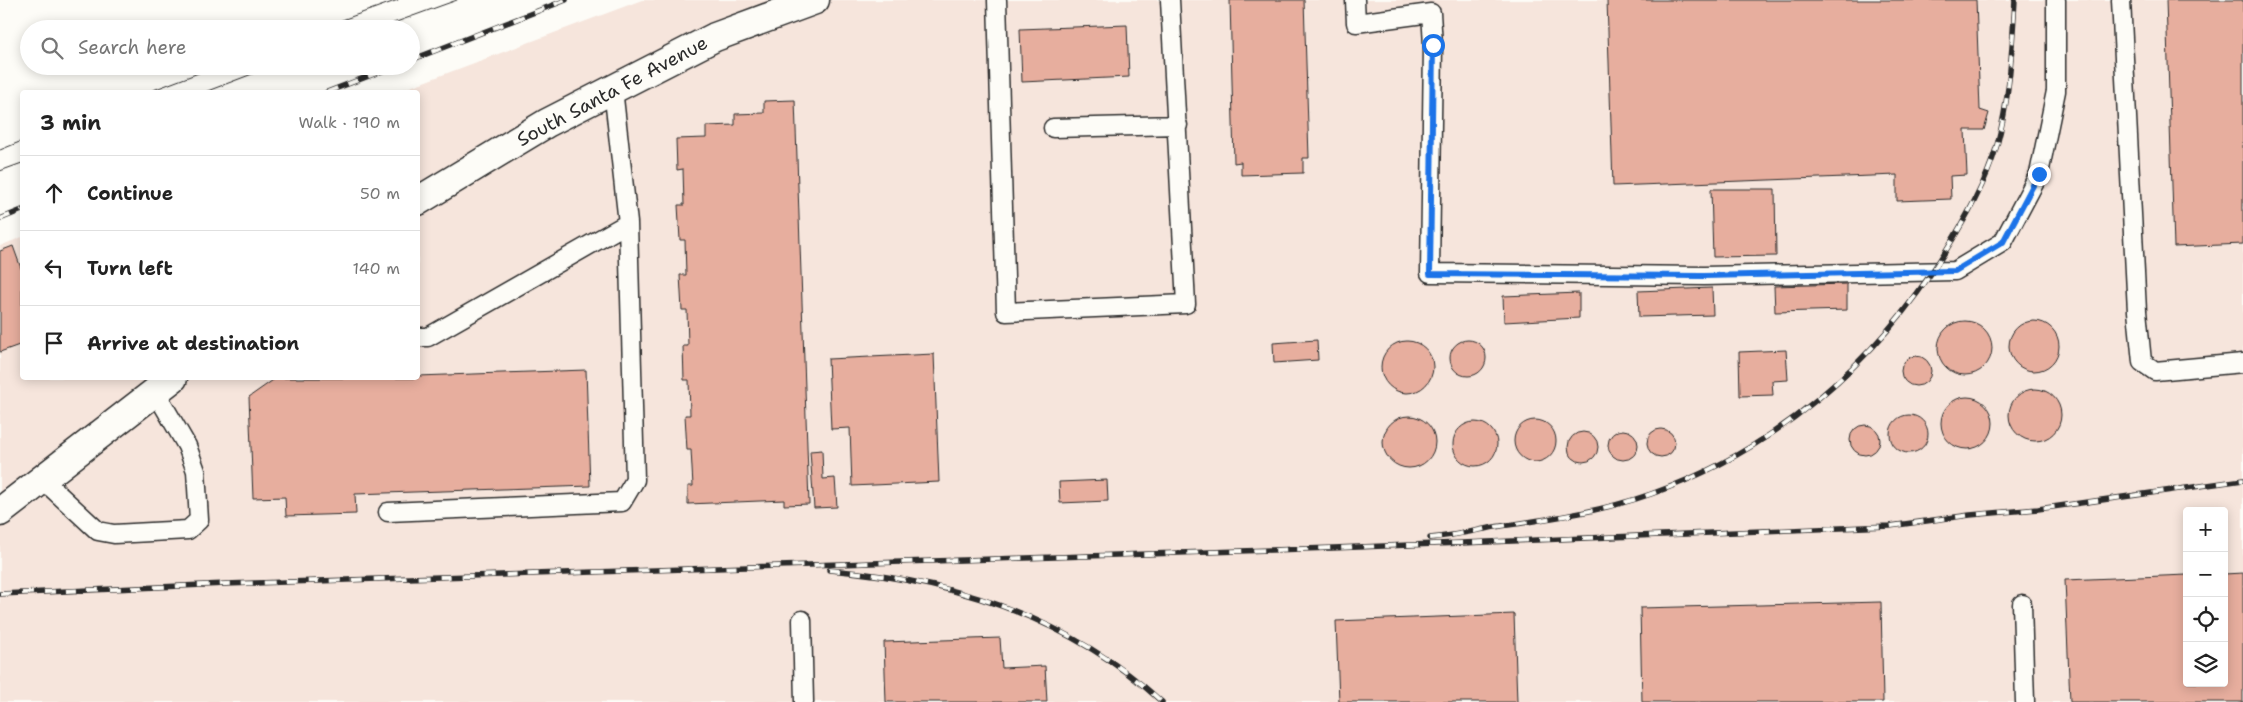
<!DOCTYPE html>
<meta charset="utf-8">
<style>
:root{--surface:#fff;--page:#f6f6f6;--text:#222;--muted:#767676;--line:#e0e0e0}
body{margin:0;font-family:"Shantell Sans",sans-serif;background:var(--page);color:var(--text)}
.controls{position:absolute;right:15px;bottom:15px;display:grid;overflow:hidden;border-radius:5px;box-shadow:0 2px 12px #0003}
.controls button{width:45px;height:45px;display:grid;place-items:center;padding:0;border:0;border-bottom:1px solid var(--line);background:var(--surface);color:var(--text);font:25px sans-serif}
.stop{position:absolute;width:15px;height:15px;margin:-11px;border:4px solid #1a73e8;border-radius:50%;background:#fff}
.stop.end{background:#1a73e8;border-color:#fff;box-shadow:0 1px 5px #0008}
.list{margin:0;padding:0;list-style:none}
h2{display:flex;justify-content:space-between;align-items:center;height:65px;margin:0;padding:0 20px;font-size:21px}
h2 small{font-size:16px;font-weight:400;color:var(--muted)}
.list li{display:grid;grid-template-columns:32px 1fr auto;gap:15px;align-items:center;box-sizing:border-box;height:75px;padding:0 20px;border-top:1px solid var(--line)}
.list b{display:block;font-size:19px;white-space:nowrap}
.list em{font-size:16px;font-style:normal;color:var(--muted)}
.icon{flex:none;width:28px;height:28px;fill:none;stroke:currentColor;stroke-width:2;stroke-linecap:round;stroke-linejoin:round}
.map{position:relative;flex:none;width:2243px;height:702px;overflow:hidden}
.search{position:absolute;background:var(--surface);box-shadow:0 2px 12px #0003;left:20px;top:20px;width:400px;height:55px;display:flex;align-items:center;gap:12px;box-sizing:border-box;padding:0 18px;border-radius:28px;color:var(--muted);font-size:19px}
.panel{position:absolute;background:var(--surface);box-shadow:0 2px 12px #0003;left:20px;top:90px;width:400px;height:290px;border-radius:5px}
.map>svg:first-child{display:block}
</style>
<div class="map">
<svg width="2243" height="702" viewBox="0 0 2243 702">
<rect width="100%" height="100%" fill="#fdfcf7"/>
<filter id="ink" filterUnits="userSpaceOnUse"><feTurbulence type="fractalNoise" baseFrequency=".02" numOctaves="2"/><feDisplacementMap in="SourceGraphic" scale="10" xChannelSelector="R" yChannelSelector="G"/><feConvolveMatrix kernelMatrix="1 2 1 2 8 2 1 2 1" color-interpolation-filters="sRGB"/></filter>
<g filter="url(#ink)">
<path fill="#f6e5dc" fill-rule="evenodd" d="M642,0H2243V702H0V246L22,237V378H418V92H397ZM2187,511H2224V683H2187Z"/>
<path fill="#e7ae9e" stroke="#2b2b2b" d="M1230,0H1304L1309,158H1303V173L1241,175V162L1234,163Z
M1607,0H1976L1980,110L1989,113L1984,130H1965L1967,175L1950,176L1951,199L1897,201V175L1613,186Z
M2166,0H2243V244L2174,247Z
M1127,25L1129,77L1022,82L1020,29Z
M795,100L809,504L784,505V500L688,504V486H693L691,450H687L685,415H690L689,380H684L683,346H688L687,310H682L680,275H686L685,240H680L678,205H684L683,169L677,170L676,139L706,138V126L735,125V114L764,113V101Z
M1711,189H1775L1776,256L1713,257Z
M13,246L22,271V344L0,352V251Z
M1847,284V310L1775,312L1774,286Z
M1712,288L1713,315L1639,317L1638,291Z
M1579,293V318L1504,322L1503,296Z
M2009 346a25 25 0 1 1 50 0a25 25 0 1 1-50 0Z
M1938 348a27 27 0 1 1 54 0a27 27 0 1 1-54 0Z
M1317,340L1318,360L1274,363L1273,343Z
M1450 358a18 18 0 1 1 36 0a18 18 0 1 1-36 0Z
M1381 367a26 26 0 1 1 52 0a26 26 0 1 1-52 0Z
M1786,350L1788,380L1772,381L1773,395L1740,396L1739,352Z
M934,354L939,482L852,486L850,428L831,429L828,359Z
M1901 371a15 15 0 1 1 30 0a15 15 0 1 1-30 0Z
M586,370L590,486L355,494L356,514L286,516L285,497L253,498L249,397L276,378H418V376Z
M2009 415a26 26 0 1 1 52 0a26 26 0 1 1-52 0Z
M1941 423a26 26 0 1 1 52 0a26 26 0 1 1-52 0Z
M1890 434a19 19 0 1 1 38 0a19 19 0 1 1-38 0Z
M1383 442a26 26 0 1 1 52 0a26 26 0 1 1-52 0Z
M1514 441a21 21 0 1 1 42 0a21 21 0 1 1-42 0Z
M1453 444a22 22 0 1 1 44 0a22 22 0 1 1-44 0Z
M1850 440a15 15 0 1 1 30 0a15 15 0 1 1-30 0Z
M1647 443a14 14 0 1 1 28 0a14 14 0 1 1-28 0Z
M1608 445a15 15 0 1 1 30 0a15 15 0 1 1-30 0Z
M1568 447a15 15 0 1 1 30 0a15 15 0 1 1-30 0Z
M822,450L823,479L835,478L837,507L814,508L810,451Z
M1107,480L1108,501L1060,503L1059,482Z
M2243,573V702H2070L2065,580L2187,575V683H2224V574Z
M1881,602L1883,702H1642L1640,608Z
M1514,614L1517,702H1339L1336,621Z
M1000,638L1002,668L1045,666L1047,702H886L884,642Z"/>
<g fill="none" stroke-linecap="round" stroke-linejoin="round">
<defs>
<path id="lane" d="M997,0L1006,312L1186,304L1170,0
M1355,0L1356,23L1431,13L1433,45L1430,273L1704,276L1955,271L2003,242L2039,174L2056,91V0
M2121,0L2137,311L2142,362L2155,371L2243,363
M1053,128L1178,125
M418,337H428L628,223L613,89
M42,479L98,531L114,534L188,530L199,520L196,471L187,446L155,391
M388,512L622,502L635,480L628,223
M2022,604L2025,702
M802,620L804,702"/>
<path id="secondary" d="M418,201L547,123L715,37L815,0
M0,512L173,378"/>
</defs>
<use href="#lane" stroke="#2b2b2b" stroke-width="21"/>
<use href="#secondary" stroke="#2b2b2b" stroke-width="31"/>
<use href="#lane" stroke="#fdfcf7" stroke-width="18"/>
<use href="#secondary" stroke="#fdfcf7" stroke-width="28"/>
<path stroke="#2b2b2b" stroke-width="1" d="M317,29L398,0
M377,29L457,0
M148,92L217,66
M205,92L273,66
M0,150L22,141
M0,171L22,163"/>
<defs>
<path id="rail" d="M411,60L566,0
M327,92L395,66
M0,219L22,210
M1430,538C1452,536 1473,531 1495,527C1548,519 1600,512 1651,494C1774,451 1877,362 1945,252C1966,218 1986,183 1997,145C2010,98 2012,48 2015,0
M829,570C953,580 1069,617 1162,702
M0,594L226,584L1333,548L1890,526L1970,515L2038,509L2243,480"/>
</defs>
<use href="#rail" stroke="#2b2b2b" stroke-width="5.5"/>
<use href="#rail" stroke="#fdfcf7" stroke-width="4" stroke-dasharray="11" stroke-linecap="butt"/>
</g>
</g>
<g fill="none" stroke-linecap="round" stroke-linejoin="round" filter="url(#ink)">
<path stroke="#1a73e8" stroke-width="6" d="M1433,45L1430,274L1704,276L1955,271L2003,242L2039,174"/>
</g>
<g text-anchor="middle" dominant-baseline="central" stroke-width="4" stroke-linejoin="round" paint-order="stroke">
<g font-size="19" fill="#2b2b2b" stroke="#fdfcf7">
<text transform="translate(612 91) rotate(-28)">South Santa Fe Avenue</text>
</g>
</g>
</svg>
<div class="controls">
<button>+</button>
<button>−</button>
<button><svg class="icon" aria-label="locate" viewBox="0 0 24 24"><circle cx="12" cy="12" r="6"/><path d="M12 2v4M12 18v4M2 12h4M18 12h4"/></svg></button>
<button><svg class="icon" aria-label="layers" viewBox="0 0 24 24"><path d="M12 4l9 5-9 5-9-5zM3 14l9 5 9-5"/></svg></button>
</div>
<div class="stop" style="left:1433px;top:45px"></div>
<div class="stop end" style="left:2039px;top:174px"></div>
<div class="search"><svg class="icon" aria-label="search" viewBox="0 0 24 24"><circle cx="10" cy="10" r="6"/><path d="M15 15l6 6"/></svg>Search here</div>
<section class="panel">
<h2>3 min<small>Walk · 190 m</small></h2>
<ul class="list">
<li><svg class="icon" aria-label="ahead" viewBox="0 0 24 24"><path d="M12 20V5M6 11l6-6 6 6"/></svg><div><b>Continue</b></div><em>50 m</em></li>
<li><svg class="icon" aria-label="left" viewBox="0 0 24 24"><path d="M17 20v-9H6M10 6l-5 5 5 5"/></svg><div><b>Turn left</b></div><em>140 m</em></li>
<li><svg class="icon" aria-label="arrive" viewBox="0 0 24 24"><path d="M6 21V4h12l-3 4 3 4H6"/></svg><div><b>Arrive at destination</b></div></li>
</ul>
</section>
</div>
